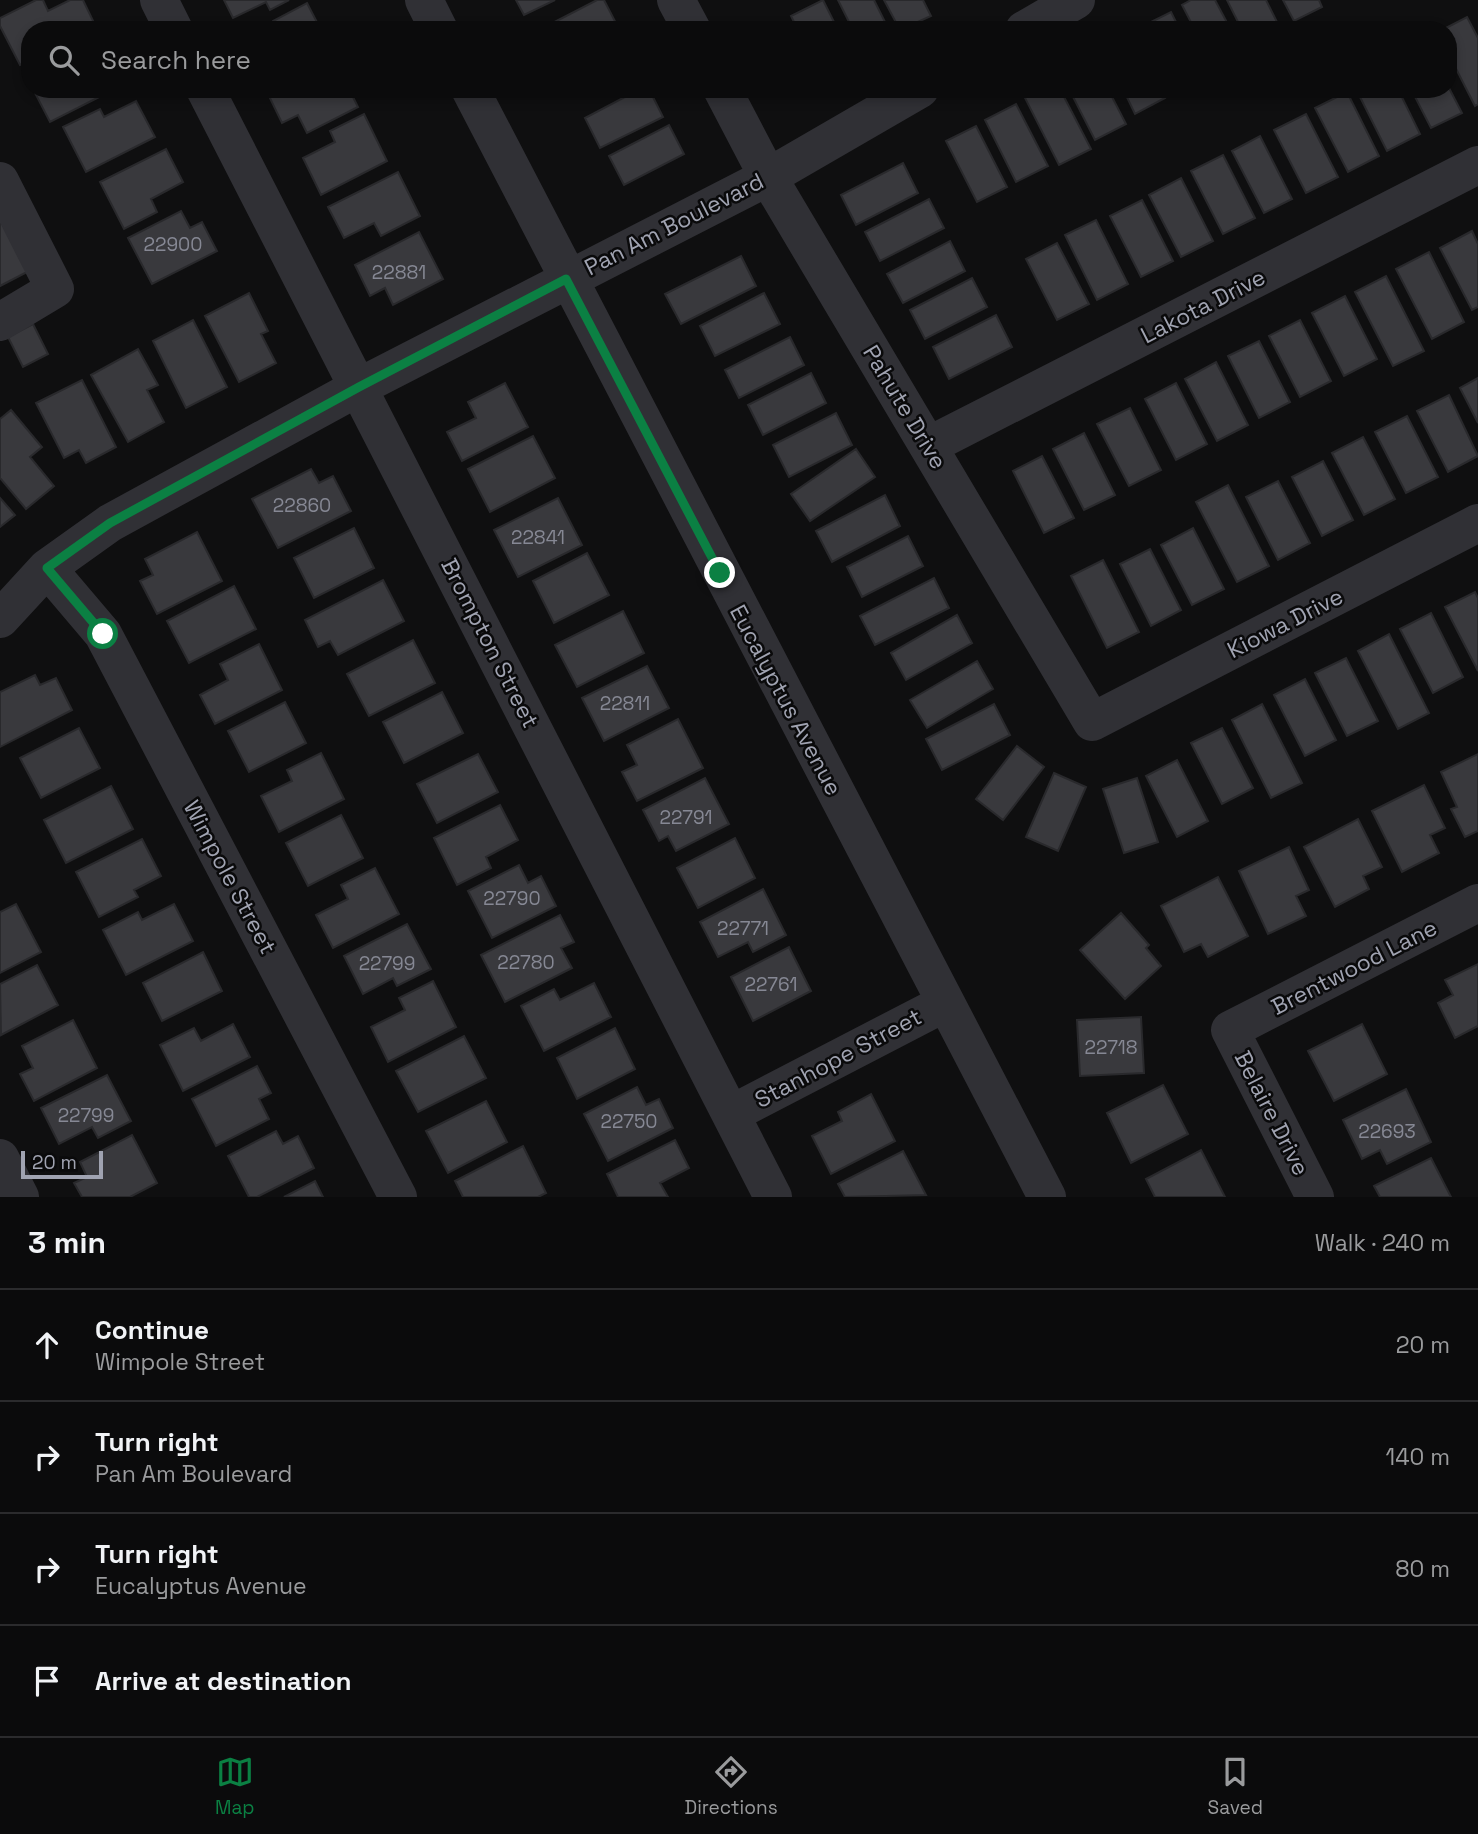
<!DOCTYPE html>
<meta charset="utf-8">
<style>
:root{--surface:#0b0b0c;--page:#19191a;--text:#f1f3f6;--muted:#9a9b9d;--line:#2b2b2d;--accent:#0b8043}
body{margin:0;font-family:"Space Grotesk",sans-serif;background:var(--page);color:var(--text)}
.scale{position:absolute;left:21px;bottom:18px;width:82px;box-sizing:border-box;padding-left:7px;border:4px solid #a0a3b1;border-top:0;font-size:19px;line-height:24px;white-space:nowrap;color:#a0a3b1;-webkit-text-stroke:5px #0a0a0b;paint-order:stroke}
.stop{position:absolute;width:21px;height:21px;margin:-16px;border:5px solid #0b8043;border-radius:50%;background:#fff}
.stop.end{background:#0b8043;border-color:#fff;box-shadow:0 2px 7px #0008}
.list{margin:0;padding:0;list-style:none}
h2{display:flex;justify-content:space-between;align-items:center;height:91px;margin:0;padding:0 28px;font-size:30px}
h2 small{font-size:23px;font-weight:400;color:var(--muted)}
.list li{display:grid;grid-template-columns:46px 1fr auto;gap:21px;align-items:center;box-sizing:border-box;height:112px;padding:0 28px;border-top:2px solid var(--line)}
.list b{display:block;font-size:26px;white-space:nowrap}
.list p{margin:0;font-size:23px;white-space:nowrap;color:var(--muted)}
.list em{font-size:23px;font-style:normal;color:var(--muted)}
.icon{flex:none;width:38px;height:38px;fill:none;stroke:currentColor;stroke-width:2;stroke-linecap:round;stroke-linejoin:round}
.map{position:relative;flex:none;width:1478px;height:1197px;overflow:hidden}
.search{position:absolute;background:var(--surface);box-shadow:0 4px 10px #0003;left:21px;right:21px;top:21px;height:77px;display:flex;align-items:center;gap:18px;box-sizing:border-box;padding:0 24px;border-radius:28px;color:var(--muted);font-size:26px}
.sheet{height:539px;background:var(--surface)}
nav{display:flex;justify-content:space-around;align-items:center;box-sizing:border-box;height:98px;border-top:2px solid var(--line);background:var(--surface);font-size:19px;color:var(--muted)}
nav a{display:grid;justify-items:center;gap:4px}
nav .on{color:var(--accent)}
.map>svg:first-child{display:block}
</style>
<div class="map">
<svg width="1478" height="1197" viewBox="0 0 1478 1197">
<rect width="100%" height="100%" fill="#0f0f10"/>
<path fill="#39393d" stroke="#29292c" stroke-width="2" d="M36,0H43L48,11L70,0H83L96,27L90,30H30V61L20,65L0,26V18Z
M224,0H289L270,10L266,2L233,18Z
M516,0H555L524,15Z
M597,0H604L619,29L539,30Z
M823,0L838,30H798L791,16Z
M838,0H874L889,30H853Z
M884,0H923L931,16L900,30Z
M1191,0H1215L1231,30H1195L1182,5Z
M1227,0H1266L1281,30H1242Z
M1283,0H1319L1322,7L1294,21Z
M307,3L321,30H275L273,21Z
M1171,12L1180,30H1143L1141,27Z
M1467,17L1478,38V104L1475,106L1448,53V30H1442Z
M1448,86L1462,113L1431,128L1411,89H1448Z
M33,89H115L50,122Z
M273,89H349L358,107L307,133L298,115L282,123L267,92Z
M640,89H649L663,117L600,148L585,118Z
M1036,89H1060L1091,149L1059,165L1024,96Z
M1069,89H1108L1126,124L1095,140Z
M1123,89H1161L1165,98L1135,114Z
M1356,89H1398L1420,134L1387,151Z
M1347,92L1379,156L1348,172L1315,108Z
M136,101L155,137L86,172L63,127L100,109L104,117Z
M1016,104L1048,166L1016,182L985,120Z
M364,114L387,161L321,195L303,158L335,142L330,131Z
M1306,114L1338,177L1306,193L1274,130Z
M669,125L684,154L624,185L609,156Z
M976,126L1007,187L977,202L946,141Z
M1260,136L1292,199L1264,213L1232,151Z
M166,149L183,182L151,199L157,212L124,229L100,182Z
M1223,155L1255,218L1223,234L1191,171Z
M903,163L918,193L856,225L841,195Z
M398,172L420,216L381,236L374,223L344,238L328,207Z
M1181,178L1213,241L1181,257L1149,195Z
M929,199L944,228L880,261L865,232Z
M1142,200L1173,261L1141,277L1110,216Z
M181,211L190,228L202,222L217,251L152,284L128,238Z
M0,214L29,271L0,286Z
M1096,220L1128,284L1097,300L1065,235Z
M1472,231L1478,244V307L1472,310L1440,248Z
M419,232L443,279L393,305L385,288L370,296L355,265Z
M950,241L965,271L903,303L887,274Z
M1057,243L1089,304L1057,320L1026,259Z
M1429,252L1464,322L1432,339L1396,269Z
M741,256L756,286L681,324L665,294Z
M1386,276L1424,351L1393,366L1355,292Z
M972,278L987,307L925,339L910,310Z
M249,293L268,331L261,334L276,363L239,382L205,316Z
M764,293L780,324L715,356L700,326Z
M1345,296L1377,359L1344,376L1312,313Z
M996,315L1012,347L949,379L933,347Z
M193,320L227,387L186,408L153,341Z
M1300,320L1331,381L1300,397L1269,336Z
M33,324L48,354L23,367L8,337Z
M790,337L804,365L739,398L725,370Z
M1259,341L1290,402L1259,418L1228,356Z
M138,349L158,385L147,390L164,422L128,442L91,375Z
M1216,362L1248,425L1217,441L1185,379Z
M811,373L826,403L763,435L748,405Z
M1478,378V423L1460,388Z
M82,380L116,447L86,463L79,450L64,458L36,403Z
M505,383L528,427L462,461L447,432L476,418L468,402Z
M1176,383L1207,444L1176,460L1145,399Z
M1449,395L1478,456L1448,472L1417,411Z
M1130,408L1161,470L1129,486L1097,424Z
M11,410L42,447L30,457L54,486L26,509L0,478V419Z
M836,413L852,445L789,477L773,445Z
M1407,416L1438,477L1406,493L1375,432Z
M1084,433L1115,495L1084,510L1053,449Z
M533,436L555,478L490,512L468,469Z
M1363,437L1395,499L1364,515L1332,453Z
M856,449L875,477L810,521L791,494Z
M1042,456L1074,518L1044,533L1013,471Z
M1323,461L1353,520L1322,536L1292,477Z
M311,469L319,483L333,476L351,511L278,548L252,499Z
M1278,481L1310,543L1278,560L1246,497Z
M1228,485L1269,566L1237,582L1196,502Z
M885,495L900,526L832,562L816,531Z
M0,498L15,515L0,527Z
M558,498L582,545L518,577L494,530Z
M354,528L374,568L314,598L294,558Z
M1193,528L1224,589L1192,605L1161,545Z
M197,532L222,581L157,614L140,581L153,575L145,559Z
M908,536L923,566L862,597L847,567Z
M1150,549L1181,610L1151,626L1120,564Z
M587,553L609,595L554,623L533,581Z
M1103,560L1139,632L1107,648L1071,576Z
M934,578L949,608L875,645L860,616Z
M383,580L404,621L338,655L330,641L318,647L305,620Z
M234,586L256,629L189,663L167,621Z
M1475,592L1478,598V671L1445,607Z
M623,611L644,653L577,687L555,645Z
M1431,613L1463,677L1433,693L1400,629Z
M957,615L972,643L906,680L891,653Z
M1389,634L1429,713L1398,729L1358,651Z
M413,640L435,683L369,716L347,674Z
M259,644L282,690L215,724L200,695L228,680L220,664Z
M1346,658L1378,721L1347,736L1315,673Z
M977,661L993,689L927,728L910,700Z
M647,666L669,708L604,741L582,698Z
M35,675L40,685L56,678L72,710L0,747V692Z
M1305,679L1336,740L1305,756L1274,695Z
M442,692L463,733L404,763L383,722Z
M285,702L306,743L249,772L228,731Z
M994,704L1010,735L942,770L926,739Z
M1262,704L1302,783L1271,798L1232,720Z
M678,719L703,768L637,801L622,772L637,765L627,745Z
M79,728L100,768L41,798L20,758Z
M1222,728L1253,788L1222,804L1191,743Z
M1017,746L1044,767L1003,820L976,799Z
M321,753L344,799L279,832L261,796L292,781L287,770Z
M478,754L498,792L437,823L417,784Z
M1478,754V831L1465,837L1451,809L1457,807L1441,772Z
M1177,760L1208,821L1177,837L1146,776Z
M1054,773L1086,787L1058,851L1026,837Z
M705,778L729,824L676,851L668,836L659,841L643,810Z
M1137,778L1158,842L1124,853L1103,789Z
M1424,785L1445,828L1430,835L1439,853L1402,872L1372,811Z
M111,786L133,829L66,863L44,820Z
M500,805L518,840L486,857L491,868L457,885L434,838Z
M341,815L363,858L308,886L286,843Z
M1358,819L1382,867L1363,876L1369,889L1335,907L1304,847Z
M735,838L755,878L698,908L677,868Z
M142,839L161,876L134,890L138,897L99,917L76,872Z
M1289,847L1309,890L1296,896L1306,916L1268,934L1239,871Z
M519,865L528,883L541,876L556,906L492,938L468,891Z
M375,868L399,914L333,948L316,915L348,899L341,885Z
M1218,877L1248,936L1208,957L1201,944L1184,952L1161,906Z
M763,889L786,935L753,952L748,942L718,957L700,922Z
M16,904L41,952L0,973V912Z
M174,904L193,941L126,975L103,930L138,912L142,920Z
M1121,913L1149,945L1146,948L1161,966L1125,999L1080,950Z
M560,915L574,942L561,948L572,968L505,1002L481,955Z
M407,924L431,969L397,986L393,978L363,994L344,956Z
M789,947L811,991L753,1021L731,977Z
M203,952L222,991L162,1021L143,983Z
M1478,964V1026L1455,1038L1438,1003L1453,995L1445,980Z
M37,965L58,1005L1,1035L0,984Z
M433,981L456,1027L388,1062L371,1027L405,1010L399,998Z
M594,983L611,1017L544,1051L521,1006L554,989L560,1000Z
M1141,1017L1144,1073L1080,1076L1077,1020Z
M73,1020L97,1068L34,1101L20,1074L33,1068L22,1046Z
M233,1024L250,1057L183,1091L160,1045L194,1028L201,1041Z
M1362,1024L1387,1074L1334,1101L1308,1051Z
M615,1028L635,1069L577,1099L557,1058Z
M464,1036L486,1078L418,1112L396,1071Z
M257,1066L271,1093L259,1099L269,1119L216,1146L192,1099Z
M107,1075L131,1121L98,1138L92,1127L59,1144L41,1108Z
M1163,1085L1188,1134L1131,1163L1107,1113Z
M637,1087L646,1105L659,1099L673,1128L608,1161L584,1114Z
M1406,1089L1431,1142L1387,1164L1380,1150L1362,1159L1343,1120Z
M871,1094L895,1141L831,1174L812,1136L842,1121L838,1112Z
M486,1101L507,1142L448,1173L426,1131Z
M276,1131L283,1144L298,1136L314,1168L257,1197H249L228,1156Z
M132,1135L157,1183L130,1197H82L74,1183L87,1177L80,1162Z
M675,1140L689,1168L660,1183L668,1197H618L607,1174Z
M523,1146L546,1193L538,1197H463L455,1181Z
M1201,1150L1225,1197H1155L1146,1179Z
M903,1151L926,1195L845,1197L838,1184Z
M1431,1158L1451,1197H1380L1374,1186Z
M315,1181L323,1197H284Z"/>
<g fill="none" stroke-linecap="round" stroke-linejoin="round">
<path stroke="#303035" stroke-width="38" d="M159,0L174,30
M424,0L439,30
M676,0L692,30
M1024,30L1076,0
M205,89L773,1197
M470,89L1047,1197
M722,89L768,177L1092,722L1478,523
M0,181L55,289L0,322
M928,446L1478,165
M47,568L103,634L398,1197
M0,619L47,568L110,523L359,387L768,177L920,89
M731,1114L945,1003
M0,1158L20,1197
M1315,1197L1230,1030L1478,903"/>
</g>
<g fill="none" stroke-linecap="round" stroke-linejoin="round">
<path stroke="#0b8043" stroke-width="9" d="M103,634L47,568L110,523L359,387L566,279L720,573"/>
</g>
<g text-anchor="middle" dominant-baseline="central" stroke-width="5" stroke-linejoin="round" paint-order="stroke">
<g font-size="19" fill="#868894">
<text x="173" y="244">22900</text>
<text x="399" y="272">22881</text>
<text x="302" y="505">22860</text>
<text x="538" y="537">22841</text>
<text x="625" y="703">22811</text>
<text x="686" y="817">22791</text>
<text x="512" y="898">22790</text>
<text x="743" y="928">22771</text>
<text x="526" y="962">22780</text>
<text x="387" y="963">22799</text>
<text x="771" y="984">22761</text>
<text x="1111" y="1047">22718</text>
<text x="86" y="1115">22799</text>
<text x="629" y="1121">22750</text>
<text x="1387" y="1131">22693</text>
</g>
<g font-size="23" fill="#a0a3b1" stroke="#0a0a0b">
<text transform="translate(674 224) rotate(-27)">Pan Am Boulevard</text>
<text transform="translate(1203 306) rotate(-27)">Lakota Drive</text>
<text transform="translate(905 407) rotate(59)">Pahute Drive</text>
<text transform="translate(1285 623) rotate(-27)">Kiowa Drive</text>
<text transform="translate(490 643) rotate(63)">Brompton Street</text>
<text transform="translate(786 700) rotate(62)">Eucalyptus Avenue</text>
<text transform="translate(230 877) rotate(62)">Wimpole Street</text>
<text transform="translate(1354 967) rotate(-27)">Brentwood Lane</text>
<text transform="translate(838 1058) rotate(-28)">Stanhope Street</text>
<text transform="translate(1272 1113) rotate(63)">Belaire Drive</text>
</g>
</g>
</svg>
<div class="scale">20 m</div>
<div class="stop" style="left:103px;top:634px"></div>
<div class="stop end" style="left:720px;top:573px"></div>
<div class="search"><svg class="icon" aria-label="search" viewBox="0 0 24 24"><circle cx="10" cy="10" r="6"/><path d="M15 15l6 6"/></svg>Search here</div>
</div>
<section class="sheet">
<h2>3 min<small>Walk · 240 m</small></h2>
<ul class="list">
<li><svg class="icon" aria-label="ahead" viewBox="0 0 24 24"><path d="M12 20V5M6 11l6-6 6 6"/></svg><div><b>Continue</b><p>Wimpole Street</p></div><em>20 m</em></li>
<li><svg class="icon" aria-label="right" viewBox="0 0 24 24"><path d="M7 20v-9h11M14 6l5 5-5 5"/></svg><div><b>Turn right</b><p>Pan Am Boulevard</p></div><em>140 m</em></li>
<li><svg class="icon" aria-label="right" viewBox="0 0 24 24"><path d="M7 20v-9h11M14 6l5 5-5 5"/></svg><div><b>Turn right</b><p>Eucalyptus Avenue</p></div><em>80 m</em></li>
<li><svg class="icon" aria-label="arrive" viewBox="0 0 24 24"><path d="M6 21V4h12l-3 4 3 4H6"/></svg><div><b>Arrive at destination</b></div></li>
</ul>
</section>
<nav>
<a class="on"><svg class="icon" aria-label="map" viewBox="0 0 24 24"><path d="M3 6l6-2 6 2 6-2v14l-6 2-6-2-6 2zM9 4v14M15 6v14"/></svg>Map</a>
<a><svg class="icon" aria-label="directions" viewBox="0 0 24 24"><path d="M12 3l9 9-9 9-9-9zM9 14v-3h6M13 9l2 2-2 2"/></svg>Directions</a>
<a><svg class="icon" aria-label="saved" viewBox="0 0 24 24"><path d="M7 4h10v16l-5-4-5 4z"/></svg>Saved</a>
</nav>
